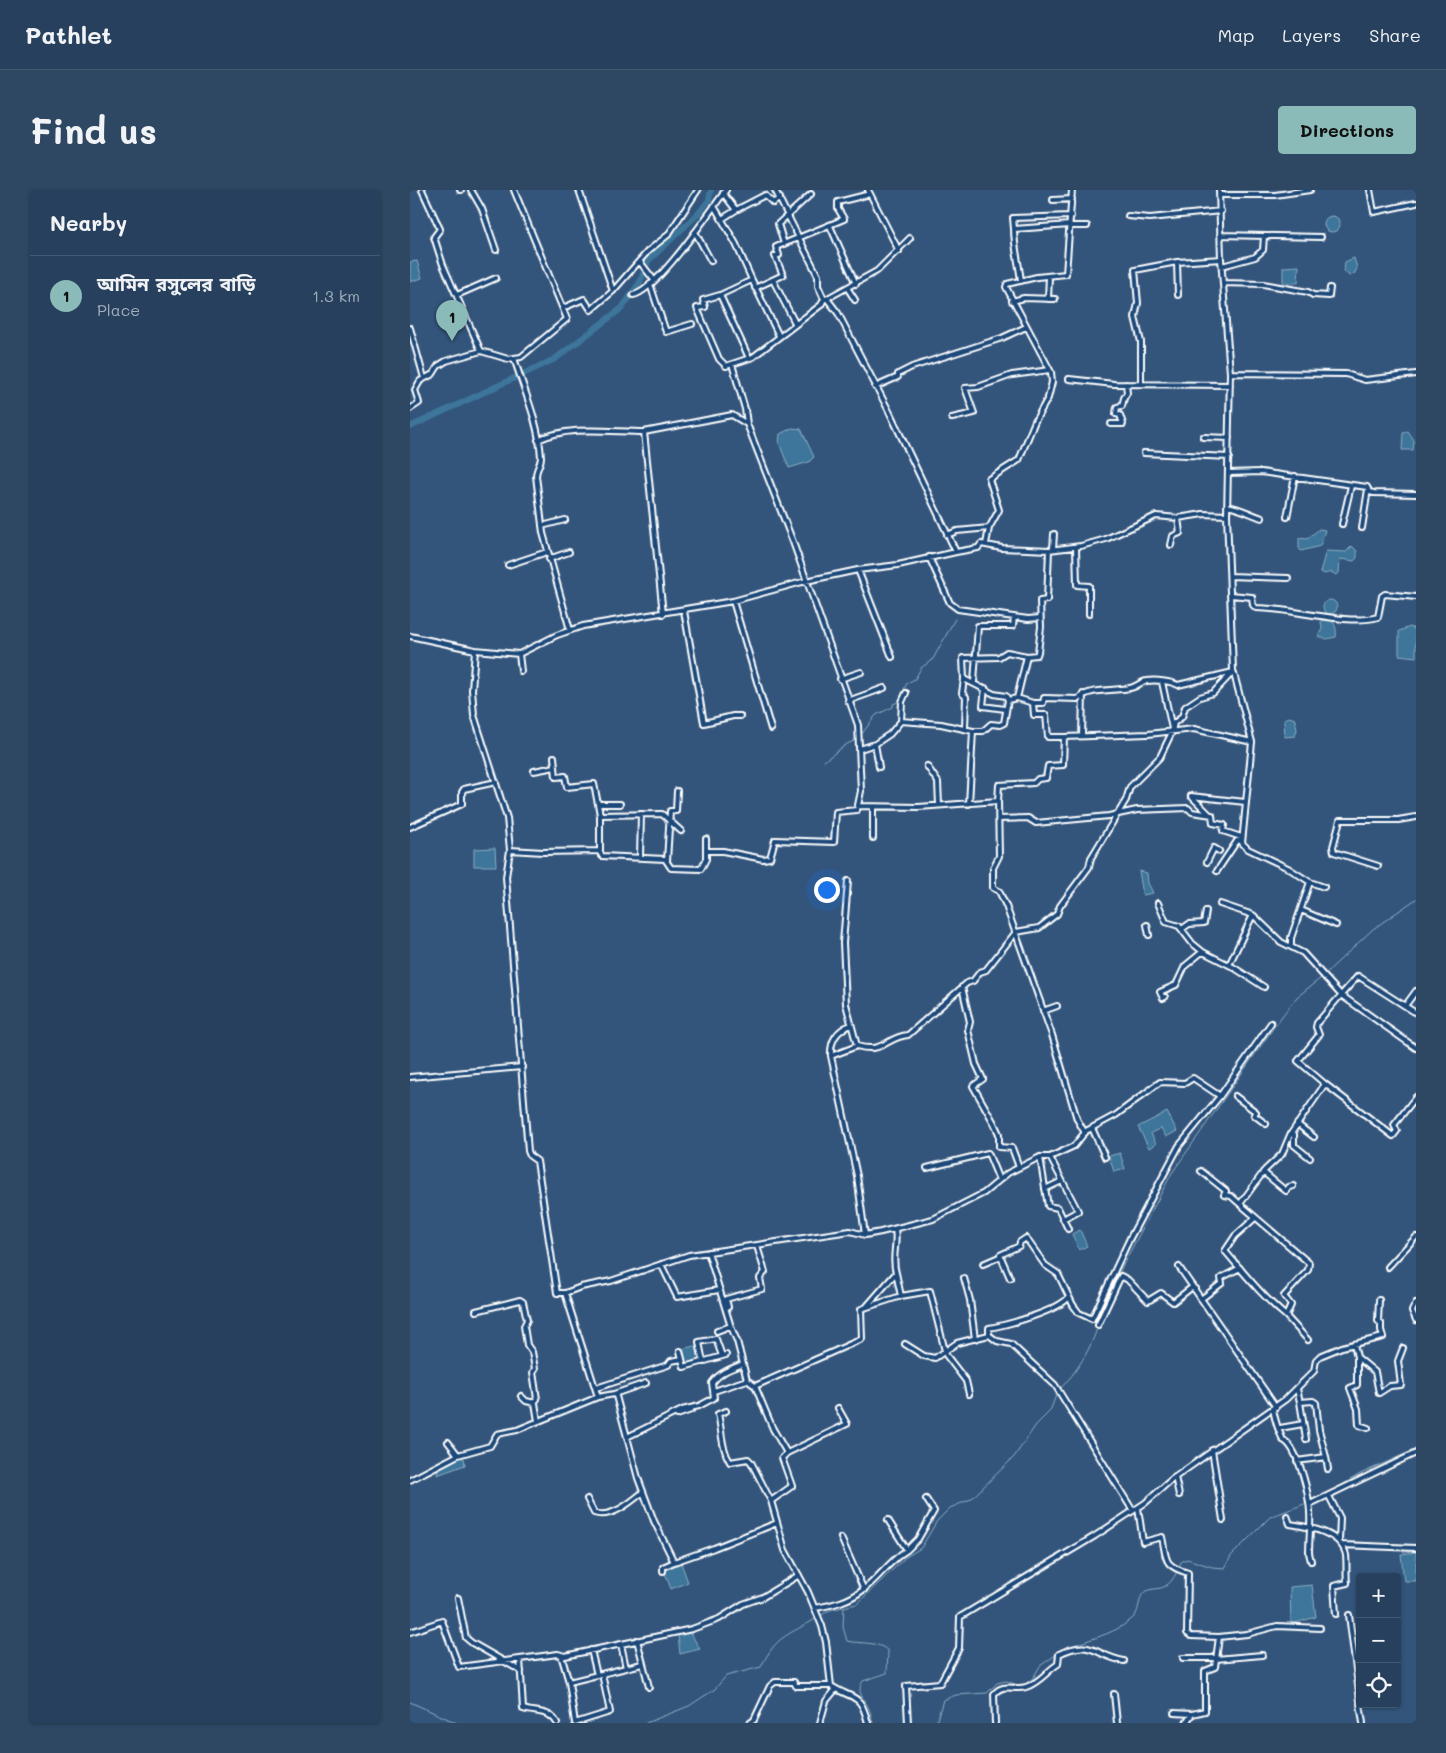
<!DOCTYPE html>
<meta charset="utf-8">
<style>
:root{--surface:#26405d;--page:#2e4763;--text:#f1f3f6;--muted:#a4afbc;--line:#425972;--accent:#8bbbb9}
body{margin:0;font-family:Mali,"Noto Sans Bengali",sans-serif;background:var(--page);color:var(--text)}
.controls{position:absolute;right:15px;bottom:15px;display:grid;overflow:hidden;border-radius:5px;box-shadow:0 1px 4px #0004}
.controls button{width:45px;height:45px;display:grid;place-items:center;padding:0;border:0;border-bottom:1px solid var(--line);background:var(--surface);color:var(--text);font:25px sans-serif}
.you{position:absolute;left:416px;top:699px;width:18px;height:18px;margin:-12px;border:4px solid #fff;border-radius:50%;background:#1a73e8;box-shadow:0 0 0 8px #1a73e833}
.badge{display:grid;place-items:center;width:32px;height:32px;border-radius:50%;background:var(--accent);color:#111;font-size:16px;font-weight:700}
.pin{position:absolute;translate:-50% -41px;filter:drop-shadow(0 1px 2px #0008)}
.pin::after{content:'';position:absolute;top:26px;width:18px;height:15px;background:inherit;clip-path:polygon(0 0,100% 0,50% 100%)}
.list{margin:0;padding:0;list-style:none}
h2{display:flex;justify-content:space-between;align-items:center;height:65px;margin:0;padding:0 20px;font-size:21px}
h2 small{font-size:16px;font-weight:400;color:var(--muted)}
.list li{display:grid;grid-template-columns:32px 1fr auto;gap:15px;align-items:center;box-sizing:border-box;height:80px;padding:0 20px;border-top:1px solid var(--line)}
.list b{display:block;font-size:19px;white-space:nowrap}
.list p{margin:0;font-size:16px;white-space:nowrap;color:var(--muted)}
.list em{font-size:16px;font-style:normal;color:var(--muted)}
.icon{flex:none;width:28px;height:28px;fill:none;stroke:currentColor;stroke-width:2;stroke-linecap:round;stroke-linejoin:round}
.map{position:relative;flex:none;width:1006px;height:1533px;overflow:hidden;border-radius:5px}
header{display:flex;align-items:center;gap:30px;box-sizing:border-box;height:70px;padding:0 25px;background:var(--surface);border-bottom:1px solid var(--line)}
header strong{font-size:24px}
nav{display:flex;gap:28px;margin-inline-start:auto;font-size:18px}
.intro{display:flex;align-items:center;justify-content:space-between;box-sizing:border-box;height:120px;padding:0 30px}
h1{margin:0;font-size:35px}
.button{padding:12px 22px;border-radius:5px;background:var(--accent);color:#111;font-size:18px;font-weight:700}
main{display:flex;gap:30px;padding:0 30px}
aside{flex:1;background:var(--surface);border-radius:5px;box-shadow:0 1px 4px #0004}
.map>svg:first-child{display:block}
</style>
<header>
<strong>Pathlet</strong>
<nav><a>Map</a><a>Layers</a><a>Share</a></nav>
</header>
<div class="intro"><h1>Find us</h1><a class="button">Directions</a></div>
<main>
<aside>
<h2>Nearby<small></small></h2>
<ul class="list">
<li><span class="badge">1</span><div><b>আমিন রসুলের বাড়ি</b><p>Place</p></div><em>1.3 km</em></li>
</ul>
</aside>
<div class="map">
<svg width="1006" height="1533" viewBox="0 0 1006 1533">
<rect width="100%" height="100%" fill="#33557c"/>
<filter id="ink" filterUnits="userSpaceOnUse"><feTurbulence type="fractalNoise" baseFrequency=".02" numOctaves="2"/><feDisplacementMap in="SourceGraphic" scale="10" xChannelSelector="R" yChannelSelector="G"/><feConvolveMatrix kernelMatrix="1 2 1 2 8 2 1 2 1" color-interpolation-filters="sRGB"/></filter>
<g filter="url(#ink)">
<path fill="#3e769a" stroke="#8badc2" d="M914 34a8 8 0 1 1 16 0a8 8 0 1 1-16 0Z
M944,68L947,78L945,83L939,86L934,81L935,72Z
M7,71L12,88L0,92V72Z
M889,76L888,93H873V77Z
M382,238L391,239L404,267L399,272L379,278L369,253L370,244Z
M998,241L1004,250L1003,260H992L993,243Z
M909,339L915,340L910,356L891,361L889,358V348L897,349Z
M942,356L947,361V368L944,371L930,369L929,383L926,385L921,382L915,384L910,382L916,361L936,362Z
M913 417a7 7 0 1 1 14 0a7 7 0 1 1-14 0Z
M918,428C925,431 927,439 926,447L916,449L908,446L912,439L911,431Z
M1000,437L1006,440V467L989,465V441Z
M879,527L885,529L887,540L885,546L875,547L874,529Z
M85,658L86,676H64V659Z
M729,681L737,683L738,693L743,703L733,705Z
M757,922L767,941L756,947L751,938L741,943L746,954L739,958L728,937Z
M710,963L715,979L704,982L699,966Z
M670,1040L677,1056L669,1060L662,1044Z
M288,1155L290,1169L276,1174L272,1159Z
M50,1267L54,1268L55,1275L27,1285L28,1277Z
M1006,1362V1391H994L991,1364Z
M271,1373L278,1392L261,1399L254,1380L255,1377Z
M902,1395L906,1427L881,1434L880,1397Z
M276,1443L281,1444L290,1459L270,1464L268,1445Z"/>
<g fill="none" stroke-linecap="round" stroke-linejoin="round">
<path stroke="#8badc2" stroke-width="1" d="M451,545L466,525L483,517V514L488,512L497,493L505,489L511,478L523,469L545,429
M414,571L437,554L446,550
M915,784L963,739L1006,709
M695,1115L712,1077L762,983L869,830L887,807L912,787
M649,1200C668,1181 680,1160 688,1136
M919,1303L950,1284L1006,1259
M434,1417L433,1437L437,1451C450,1454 469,1451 478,1461L477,1483L453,1491C446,1503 453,1506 458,1517C461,1521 461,1528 463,1533
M410,1426L420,1420L447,1414L496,1367L511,1358L527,1331L540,1318L561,1309L604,1267L626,1235L640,1221L647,1203
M650,1461C674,1449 702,1447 723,1428C731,1421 727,1406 736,1401C740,1399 746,1399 751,1398C762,1395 767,1382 771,1372L777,1369L802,1377L815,1378L821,1366L860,1327L897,1313
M0,1512L47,1533
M236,1533L279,1516L305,1499L316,1486L351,1477C367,1444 378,1446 407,1428
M526,1533L533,1510L546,1505L577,1503L587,1493L596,1491L608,1495L615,1494L623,1488L630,1476L647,1464"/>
<path stroke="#3e769a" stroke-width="6" d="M0,237L145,169L212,118L230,92L238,71L288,24L299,10L301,0"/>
<defs>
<path id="street" d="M12,0L30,39L24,47L33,75L71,161
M50,0H51
M61,0L72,19L86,60
M169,0L203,101
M365,0L408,86V96L414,109L411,115L343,167L316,176L309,169L287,118L295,117L293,110L310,105L342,90L369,146
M458,0L489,61
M809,0L811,69L820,183
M960,0L964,22L1006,13
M810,5H865L900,0
M643,10L662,9
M304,16L326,54L342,90
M326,20L355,5L363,13L370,8
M718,26L740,28L811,21
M312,29L326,20L313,3
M420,36L446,94
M660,36H677
M604,39L603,28L661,26
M285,42L301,71
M810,45L911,47
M374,54L368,34L401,4
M230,72L244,90
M767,72L768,105
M812,76L845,67L853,60L854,46
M363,90L385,133
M611,91C609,73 604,57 604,39L660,35
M814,93L853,94L898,102L903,105L919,106L920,98
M240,94L256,142L282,134
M345,98L373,85L365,66L369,65L366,57L434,29L428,19V12L460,4
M438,99L445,110
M47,105L86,88
M223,105C246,102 300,21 316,0
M310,105L339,168
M416,109L467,81L500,48
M638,109L639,86
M602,111L614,108L645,109
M153,118L174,109L181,120L203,101L238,61L258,45L288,0
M0,138L14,188
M104,168C114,200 129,233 131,267C131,274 126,279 126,286L133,343L160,440
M322,174L335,219L337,234
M659,189L704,194L820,195
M731,193V152L725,127L728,113L725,80L767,72L811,69
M465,197L488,187V184L502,177L592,148L616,137
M0,219L9,213L5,200L10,191L23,184L28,176L36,171L71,161L98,169L111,167L157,129L104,0
M542,228L564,223L555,198L568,197L602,185L640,180
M701,234H713L710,225L706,224L707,217L712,216L714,208L717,203L716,194
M793,247L819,248
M128,250C159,235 200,242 234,242
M734,263L819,267
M818,283L851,282L957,297L959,302L964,303L1006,304
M817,316C830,318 840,324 852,328
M877,327L885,286
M932,334L941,296
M132,336L155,330
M952,338L958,299
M537,345L547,341L579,338
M576,354L579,338L589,320L579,289L609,270L625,231L638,208L642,192L641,182L596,97L597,94L627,87L656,84L662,0
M761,355L763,346L770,343L768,328
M666,357L667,395L679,396V424
M643,359L644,344
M639,360L671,356L696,349L746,326L768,328L793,324L817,325
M546,362L568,358L571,354L592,358L639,360L637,410L630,411L631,437L628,462L627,465L617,466L607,508L598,510L594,533L590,535L581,534L573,541H563L559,614
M519,367L540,413L548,419L618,429L630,428
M139,369L159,362
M98,375L137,362
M448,380L482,467
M820,386L878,388
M821,405L842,407L843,415L846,418C881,418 937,436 968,427L972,406L975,404L1006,407
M323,411L361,539
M274,421L294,533L323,526H330
M253,424L234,242L322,225L337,234L383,352L448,535L451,601L447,620L426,622L424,652L365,650L360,668L353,669L313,661H296
M0,446L65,460L62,500L64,525L97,628L100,660L96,687L118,961L120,966L127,971L147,1103H155L171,1097L201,1091L279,1065L440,1041L455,1045L471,1042L523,1029L574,1003L598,983L630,967L638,1016L648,1018L658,1039
M65,460L109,464L147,445L173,436L323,411L396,391L448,380L488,375L546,362L480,223L428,123L418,110
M109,464L111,481
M430,489L451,482
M554,489L552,503L556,507L555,538
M564,492L568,436H603L604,427
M752,492L762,539
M575,498L573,516L595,519
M607,508L623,513H633L634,508L668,509C679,498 704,501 720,498C727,497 731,491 737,491C746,490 760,491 768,495L823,482
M598,510L596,506L584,504L554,489L553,468L589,467L597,462L617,466
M438,511L474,498
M623,513L624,525H636L638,547H654
M491,531L492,512L496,503
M672,546L673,504
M842,552L823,480L817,325L820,183L936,184L955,190L1006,184
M465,554L480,544L491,531L531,534L563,541
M450,559L465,554L469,577
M144,567L146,587L155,586L157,597L184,594L188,614
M517,576L528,592L529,615
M124,581L145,577
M781,606L835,612
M781,606L799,624
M588,611L589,595L624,593L628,589L636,588L638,576L653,575L654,547L738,544L784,539L842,552L832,653L838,659L878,678L900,692L881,748V755
M449,616L509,617L588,611L589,666L583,678V698L589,701L596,716L642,845L667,929L675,943
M190,625L188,614H210
M589,629L618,628L626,633L699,626L727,620L778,618L782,622L802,625L803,633L814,635L813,641L831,647
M0,637L52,614V602L54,599L86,592
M463,648V617
M100,660L133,662L189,661L192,666L255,669L261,678L291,679L296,669V649
M190,661V625L252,624L271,641
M230,667L231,624
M257,671L260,621H266L267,601
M797,672L804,658L809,661
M968,676L924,662L923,657L930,630H988L1006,627
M807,681L827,651L832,650
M900,692L914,697
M748,713L756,732L769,736L782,753L793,762L823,777L854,797
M810,714L843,725L871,752L893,763L931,805L948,786L995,816L1006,801
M891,720L926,735
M737,735L739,745
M772,739L779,734L794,733L796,721
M819,775L843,725
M552,797L560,832L558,840L566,874L573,889L563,896L584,933L589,944V957L602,958L609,977
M755,807L753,808L750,802L766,795L775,776L792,762
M995,816L1006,823
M633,821L647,816
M441,835C427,840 420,851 421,866L447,986L455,1045
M447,856C474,864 476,847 498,845L557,793L563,791L570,782L576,780L606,742L629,738L647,724L650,716L679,677L681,668L716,610L720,597L750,567L762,542L764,533L772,527L775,517L790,507L803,503L823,482
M421,866L447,856L436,814L433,753L438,691
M0,887L112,877
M915,894L983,946L987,941L984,935L1006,907
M810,906L861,833
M825,906L846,922L844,925L856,934
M887,934L904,947
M682,938L695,967
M884,944V955L900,968
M640,967L668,1021L653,1029
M517,978L578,963L589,990
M791,981L816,1001L814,1005L821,1006L830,1014
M853,982L876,1001L879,997L883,996
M635,999L652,991
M845,1028L825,1046L815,1061C834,1083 853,1107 876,1126
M298,1062L321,1137L327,1151L337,1190L345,1196L363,1239L377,1263L372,1268L382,1296L361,1311L375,1360L398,1402L412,1436L416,1452L421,1496C445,1511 450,1502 458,1533
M251,1074L267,1107L309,1100
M573,1074L589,1067
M769,1077L866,1217
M978,1077L1006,1047
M554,1088L560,1110L565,1149
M600,1088L590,1065L609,1056L610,1052L616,1048L635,1075L648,1084L663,1115L669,1123L682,1129L720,1048L769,956L810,906L783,888L775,893L750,892L706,925L676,941L664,956L640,967H630
M491,1106L520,1101L536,1165L556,1191L559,1204
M791,1109L812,1093L811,1088L830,1078
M1006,1113L1002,1121L1006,1130
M457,1116L486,1083C481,1067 488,1054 485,1039
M318,1117L316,1109L352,1099L350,1088L355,1082L347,1056
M66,1121L110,1110L113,1112L117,1130L114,1136L117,1155L122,1162L125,1179L123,1182L127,1209L124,1212
M688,1135L711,1086L718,1090L738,1111L751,1103L763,1112L781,1098L785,1099
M307,1141L320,1136
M579,1145L587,1151L601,1154L645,1195L723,1321
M898,1150L876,1126L881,1115L874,1106L898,1080L899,1073L830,1014L855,980L872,964L880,945L915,894L888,871L909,845L906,837L907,833L931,805L1006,858
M495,1154L514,1166L525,1168L547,1153L579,1145V1138C597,1135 648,1121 659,1107
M944,1154L947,1167L965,1182L969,1203L980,1196L991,1195L988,1171L993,1158
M947,1167V1195L940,1198L948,1219L949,1235L958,1238
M272,1169L274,1177L316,1165
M293,1172L289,1152L306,1149L312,1166
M345,1196L452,1149L451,1119L491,1106L486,1083
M186,1198L258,1175L261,1171L272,1169L270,1161
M887,1199L890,1212L903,1211L906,1213L909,1240L916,1267
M304,1201L337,1190
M204,1204L236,1193
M111,1206L116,1211L125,1213L128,1231
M188,1207L204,1204L206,1206L228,1288L244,1331L264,1372L304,1358L367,1333
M890,1212L896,1249
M863,1219C865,1230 868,1240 873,1250C887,1256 897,1297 899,1313C902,1328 899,1347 899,1363L901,1371
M316,1221L308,1224C312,1240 311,1258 320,1272L338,1269L341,1272L361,1311
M267,1225L281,1220
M870,1238L893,1234
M217,1247L272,1220L289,1216L304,1208L302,1193C310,1182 320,1179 333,1174
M38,1252L48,1265
M802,1260L813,1330
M377,1263L437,1234L428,1218
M887,1271L916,1267L918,1279
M765,1287L769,1305
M0,1290L48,1265L80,1256L87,1244L107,1240L188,1207L155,1103
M919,1306L930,1328L929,1351
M177,1309L184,1323C201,1329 221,1312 233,1302
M900,1314L1006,1263
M728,1318L733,1352L752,1347C757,1371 753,1375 778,1383L777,1443L781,1446L809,1447
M877,1326L880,1334C899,1337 931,1342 936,1365C937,1374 936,1384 937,1393L924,1396L926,1424
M431,1348L454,1400
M932,1355L1006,1358
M497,1360L508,1349L524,1321L516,1309
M253,1381V1377L264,1372
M48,1408L56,1448L62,1453L111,1481
M405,1418C423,1415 439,1411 453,1400C469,1388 480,1370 497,1360L478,1330
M939,1425L950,1511
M0,1442L32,1431L49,1477L148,1464L155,1466L282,1439L309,1429L333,1414L353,1407L389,1385
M227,1450L239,1497
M211,1454L216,1478
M181,1460L187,1485
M151,1465L159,1492L165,1533
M773,1468H806
M110,1469L113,1519C126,1523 140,1520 147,1533
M806,1469L852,1465
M159,1492L232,1474
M704,1504L707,1533
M950,1514L953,1533
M764,1523L782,1524
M165,1533L200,1522L192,1484
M340,1533L344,1530L360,1496L365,1492H384L386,1496H421
M410,1533L416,1511L426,1499
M498,1533L496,1496L530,1493L549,1458L550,1427L685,1346L735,1313L761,1290L876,1209L904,1181L906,1170L910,1166L932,1157L973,1147L971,1140V1133L968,1131L969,1110
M585,1533L584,1504C594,1492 604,1501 616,1497C629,1493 637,1481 648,1474L649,1464C681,1448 686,1466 714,1471
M776,1533L782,1524L795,1521V1481L805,1477L809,1447L837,1444L867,1436L910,1438"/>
</defs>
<use href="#street" stroke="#fff" stroke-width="8"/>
<use href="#street" stroke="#1f4a7a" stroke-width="4"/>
</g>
</g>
</svg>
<div class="controls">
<button>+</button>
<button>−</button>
<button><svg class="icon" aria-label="locate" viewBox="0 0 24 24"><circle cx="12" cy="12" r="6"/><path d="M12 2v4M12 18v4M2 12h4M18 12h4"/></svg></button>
</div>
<div class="you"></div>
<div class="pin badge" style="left:42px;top:151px">1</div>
</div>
</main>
